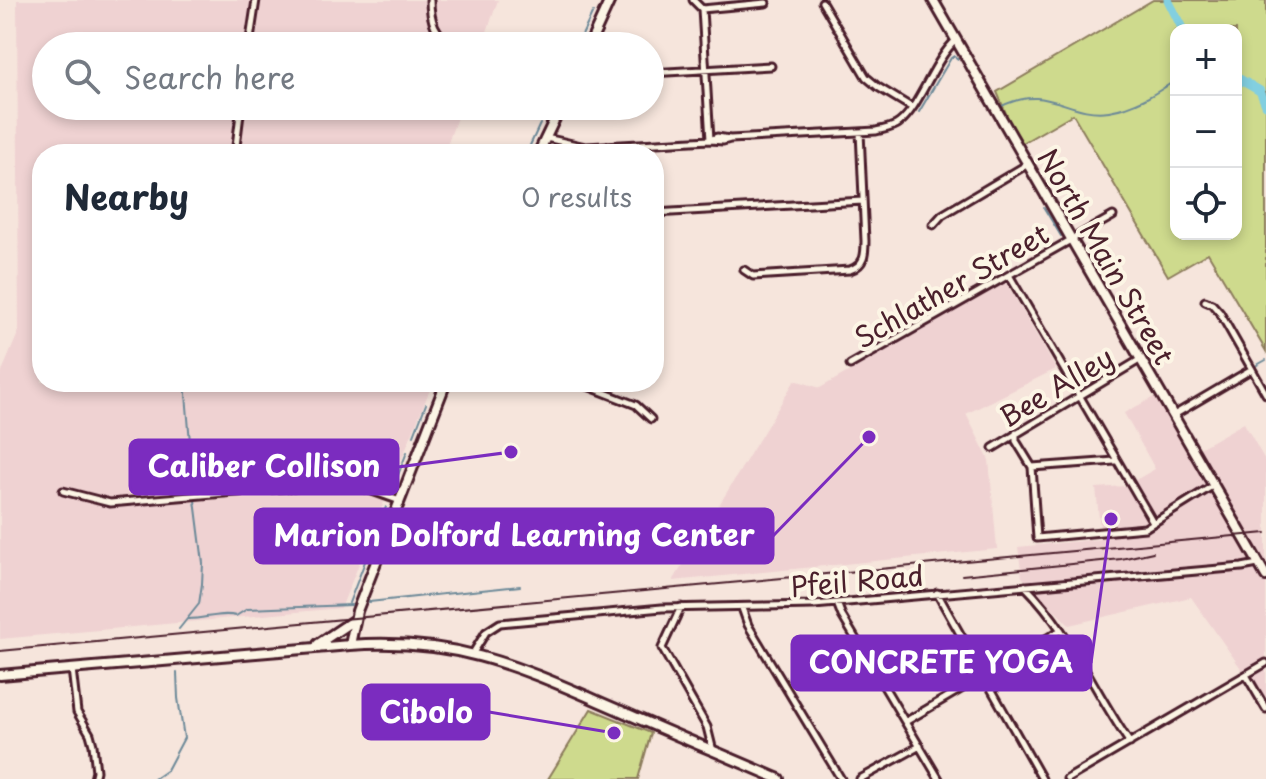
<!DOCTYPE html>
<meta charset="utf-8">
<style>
:root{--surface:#fff;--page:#f6f6f7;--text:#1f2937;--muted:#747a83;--line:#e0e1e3}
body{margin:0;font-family:"Playpen Sans",sans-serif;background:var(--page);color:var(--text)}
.controls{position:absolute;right:24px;top:24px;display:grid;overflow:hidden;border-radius:16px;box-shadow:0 4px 12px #0003}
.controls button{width:72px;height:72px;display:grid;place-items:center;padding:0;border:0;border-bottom:2px solid var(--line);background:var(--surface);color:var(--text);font:40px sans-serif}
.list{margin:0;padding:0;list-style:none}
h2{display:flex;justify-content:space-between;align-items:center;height:104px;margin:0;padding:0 32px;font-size:34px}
h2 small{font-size:26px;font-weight:400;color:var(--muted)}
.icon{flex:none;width:44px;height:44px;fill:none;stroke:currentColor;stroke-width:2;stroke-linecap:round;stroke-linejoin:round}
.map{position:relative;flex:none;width:1266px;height:779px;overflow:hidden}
.search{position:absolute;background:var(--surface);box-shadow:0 4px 12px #0003;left:32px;top:32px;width:632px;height:88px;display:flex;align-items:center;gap:20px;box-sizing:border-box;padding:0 28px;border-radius:44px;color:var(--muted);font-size:30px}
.panel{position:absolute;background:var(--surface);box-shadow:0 4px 12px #0003;left:32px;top:144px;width:632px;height:248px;border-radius:32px}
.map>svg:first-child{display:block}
</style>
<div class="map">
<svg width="1266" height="779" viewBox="0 0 1266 779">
<rect width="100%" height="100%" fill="#f6e5dc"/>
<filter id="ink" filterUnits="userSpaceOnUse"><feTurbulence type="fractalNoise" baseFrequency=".0125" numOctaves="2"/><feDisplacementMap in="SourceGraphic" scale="16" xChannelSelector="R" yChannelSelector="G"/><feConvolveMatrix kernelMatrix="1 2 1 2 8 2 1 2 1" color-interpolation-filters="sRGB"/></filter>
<g filter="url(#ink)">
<path fill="#efd2d2" d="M17,0H498L482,46H46V106H461L444,154H42V382H433L341,608L0,639V376L19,331Z
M1006,282L1056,369L966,414L989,460L997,549L673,581L795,380L820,388Z
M1156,396L1189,454L1244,423L1266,462V704L1191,597L1069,625L1022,577L1018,547L1101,539L1096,488L1125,486L1155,469L1124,413Z"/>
<path fill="#ceda8d" stroke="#8c7c5c" stroke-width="2" fill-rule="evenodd" d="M1153,0H1266V351L1208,253L1168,276L1073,114L1019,145L997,92ZM1176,30H1236V234H1176Z
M591,709L651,733L638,779H548Z"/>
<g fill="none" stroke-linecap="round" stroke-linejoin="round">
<path stroke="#6c8998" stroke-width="2" d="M577,46L593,12
M547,107L548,106
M1000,107C1048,82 1067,117 1109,111C1135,107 1155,94 1176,80
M919,112L951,58L954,56L958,59
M526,154L540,124
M1044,208L1061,236
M1257,365L1266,360
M185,382L194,490
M414,435L426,404
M393,488L407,452
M369,602L520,586
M349,603L386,507
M188,619C205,619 221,612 236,616L247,609L351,605
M179,629L199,604L202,584L203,563L195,500
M154,779L167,770L184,738L178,698L177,673"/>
<path stroke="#82cfe0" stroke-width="9" d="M1168,0L1183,30
M1236,77L1260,91L1266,105"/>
<defs>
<path id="street" d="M430,0C430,21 435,34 453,46
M693,0L702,9L710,140
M822,2L866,77L878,87L911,107
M702,9L766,3
M249,46L256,0
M650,73L771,66
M546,138L586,147L710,140L717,137L730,139
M710,140L723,141L730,139L876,131C883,129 893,128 899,123C920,107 933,61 956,40
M235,154L241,106
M654,213L863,201
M933,225L942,215L1028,164
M744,270L753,276L850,270C865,265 865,254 865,241L860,132
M1009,275L1153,522
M1205,301L1212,304L1220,313L1266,394
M850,365L1113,216
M100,382V384
M577,382L636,405L651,419
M1174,415L1252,369
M1016,433V441L1032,467L1037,538L1145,528L1214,485
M993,448L1141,359
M1032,467L1115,461
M63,491L110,503L340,483L361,487L400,501
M1025,586C1070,631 1094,691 1130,743
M937,593L1042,779
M837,603L842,616L939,779
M681,607L662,648L707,727L713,751
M742,608L748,625L841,779
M473,653L486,632L500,623L662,608L814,605L1242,567L1258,564
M72,669L77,712L90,734L93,745L96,771L94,779
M1246,675L1266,709
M905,722L1061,630
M860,779L920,746
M1067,779L1266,663"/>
<path id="secondary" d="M933,0L1266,576
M589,46L610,0
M538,154L561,106
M318,644L354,620
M350,645L357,611L446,382
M0,675L350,645C460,637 523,669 621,711C673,734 726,756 779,779"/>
</defs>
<use href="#street" stroke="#4a1f2b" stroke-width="11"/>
<use href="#secondary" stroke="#4a1f2b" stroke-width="14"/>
<use href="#street" stroke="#fcf5e5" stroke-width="5"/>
<use href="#secondary" stroke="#fcf5e5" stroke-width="8"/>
<path stroke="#4a1f2b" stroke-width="2" d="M962,575L1121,559L1153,552
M0,651L1266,533"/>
</g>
</g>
<g text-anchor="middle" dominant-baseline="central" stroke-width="8" stroke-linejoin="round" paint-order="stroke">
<g font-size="28" fill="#4a1f2b" stroke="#fcf5e5">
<text transform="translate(1107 256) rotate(60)">North Main Street</text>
<text transform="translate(951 285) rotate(-30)">Schlather Street</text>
<text transform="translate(1056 386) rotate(-31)">Bee Alley</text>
<text transform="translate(857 580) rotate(-5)">Pfeil Road</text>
</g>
</g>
<path fill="none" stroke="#7b2cbf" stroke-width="3" d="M511 452L398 467M869 437L773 536M1111 519L1091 663M614 733L489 712"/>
<g fill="#7b2cbf" stroke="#fcf5e5" stroke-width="3">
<circle cx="511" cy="452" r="8"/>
<circle cx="869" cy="437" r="8"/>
<circle cx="1111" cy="519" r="8"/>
<circle cx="614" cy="733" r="8"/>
</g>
<g fill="#7b2cbf" stroke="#7b2cbf" stroke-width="3">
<rect x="130" y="440" width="268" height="54" rx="8"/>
<rect x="255" y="509" width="518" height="54" rx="8"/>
<rect x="792" y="636" width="299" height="54" rx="8"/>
<rect x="363" y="685" width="126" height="54" rx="8"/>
</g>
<g font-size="30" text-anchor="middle" font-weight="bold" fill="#fff">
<text x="264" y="477">Caliber Collison</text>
<text x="514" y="546">Marion Dolford Learning Center</text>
<text x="941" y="673">CONCRETE YOGA</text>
<text x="426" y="723">Cibolo</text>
</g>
</svg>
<div class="controls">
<button>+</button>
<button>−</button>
<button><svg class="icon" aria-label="locate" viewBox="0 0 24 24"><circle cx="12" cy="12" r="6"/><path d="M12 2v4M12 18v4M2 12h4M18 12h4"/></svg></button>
</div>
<div class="search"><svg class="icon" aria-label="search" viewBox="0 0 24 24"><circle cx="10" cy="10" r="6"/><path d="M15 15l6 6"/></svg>Search here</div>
<section class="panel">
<h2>Nearby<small>0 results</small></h2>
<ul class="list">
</ul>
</section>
</div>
